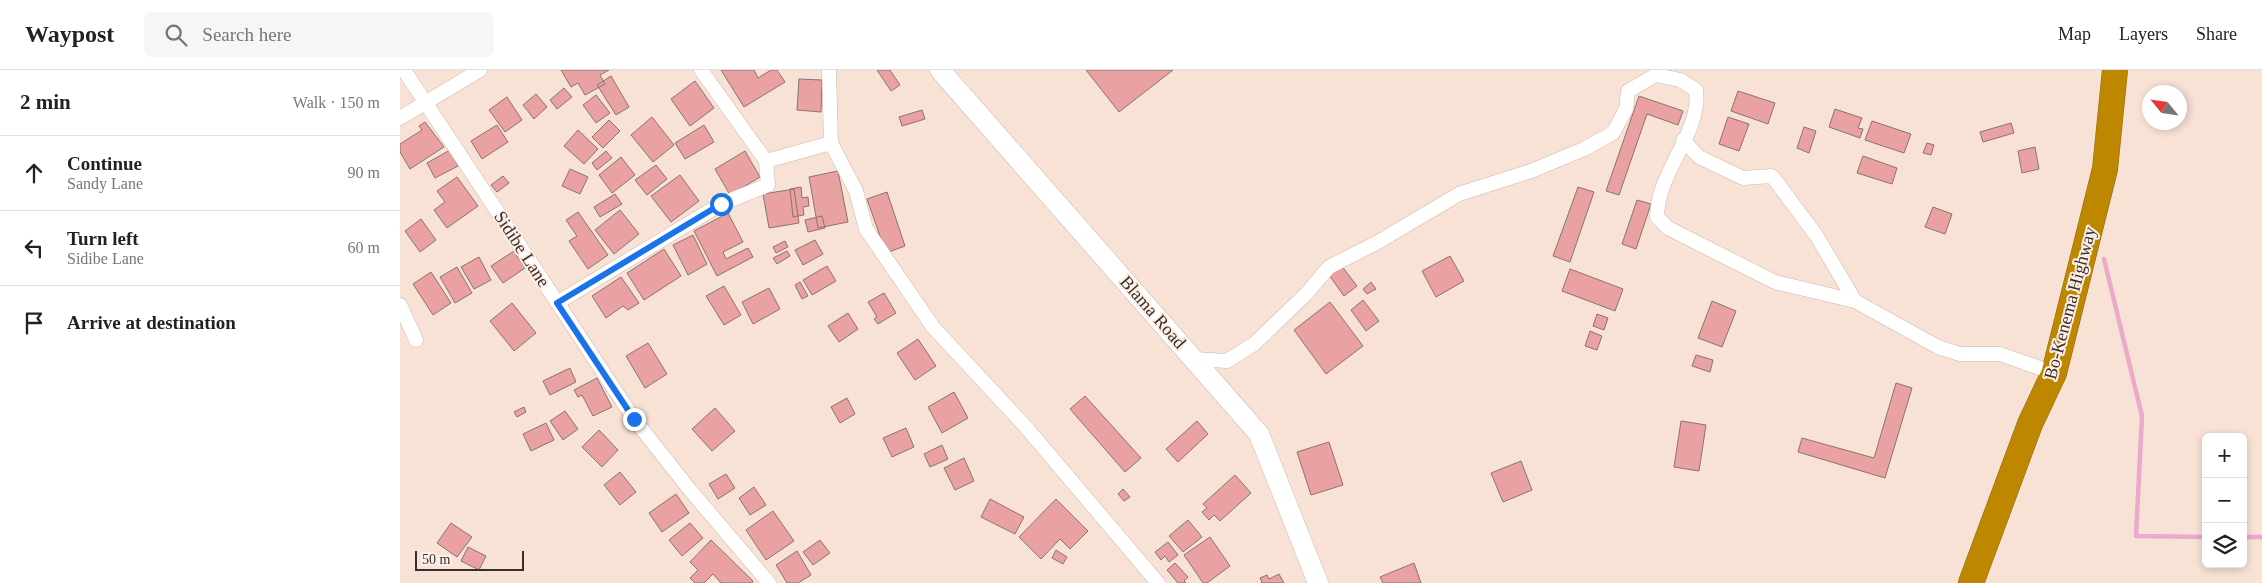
<!DOCTYPE html>
<meta charset="utf-8">
<style>
:root{--surface:#fff;--page:#f6f6f6;--text:#222;--muted:#767676;--line:#e0e0e0}
body{margin:0;font-family:"Times New Roman",serif;background:var(--page);color:var(--text)}
.controls{position:absolute;right:15px;bottom:15px;display:grid;overflow:hidden;border-radius:8px;box-shadow:0 2px 8px #0003}
.controls button{width:45px;height:45px;display:grid;place-items:center;padding:0;border:0;border-bottom:1px solid var(--line);background:var(--surface);color:var(--text);font:25px sans-serif}
.compass{position:absolute;left:1742px;top:15px;width:45px;height:45px;border-radius:50%;background:var(--surface);box-shadow:0 2px 8px #0003;rotate:299deg}
.scale{position:absolute;left:15px;bottom:12px;width:109px;box-sizing:border-box;padding-left:5px;border:2px solid #372f2a;border-top:0;font-size:14px;line-height:18px;white-space:nowrap;color:#372f2a;-webkit-text-stroke:4px #fef0e9;paint-order:stroke}
.stop{position:absolute;width:15px;height:15px;margin:-11px;border:4px solid #1a73e8;border-radius:50%;background:#fff}
.stop.end{background:#1a73e8;border-color:#fff;box-shadow:0 1px 5px #0008}
.list{margin:0;padding:0;list-style:none}
h2{display:flex;justify-content:space-between;align-items:center;height:65px;margin:0;padding:0 20px;font-size:21px}
h2 small{font-size:16px;font-weight:400;color:var(--muted)}
.list li{display:grid;grid-template-columns:32px 1fr auto;gap:15px;align-items:center;box-sizing:border-box;height:75px;padding:0 20px;border-top:1px solid var(--line)}
.list b{display:block;font-size:19px;white-space:nowrap}
.list p{margin:0;font-size:16px;white-space:nowrap;color:var(--muted)}
.list em{font-size:16px;font-style:normal;color:var(--muted)}
.icon{flex:none;width:28px;height:28px;fill:none;stroke:currentColor;stroke-width:2;stroke-linecap:round;stroke-linejoin:round}
.map{position:relative;flex:none;width:1862px;height:513px;overflow:hidden}
header{display:flex;align-items:center;gap:30px;box-sizing:border-box;height:70px;padding:0 25px;background:var(--surface);border-bottom:1px solid var(--line)}
header strong{font-size:24px}
nav{display:flex;gap:28px;margin-inline-start:auto;font-size:18px}
.search{width:350px;height:45px;background:var(--page);display:flex;align-items:center;gap:12px;box-sizing:border-box;padding:0 18px;border-radius:8px;color:var(--muted);font-size:19px}
main{display:flex}
aside{flex:1;background:var(--surface)}
.map>svg:first-child{display:block}
</style>
<header>
<strong>Waypost</strong>
<div class="search"><svg class="icon" aria-label="search" viewBox="0 0 24 24"><circle cx="10" cy="10" r="6"/><path d="M15 15l6 6"/></svg>Search here</div>
<nav><a>Map</a><a>Layers</a><a>Share</a></nav>
</header>
<main>
<aside>
<h2>2 min<small>Walk · 150 m</small></h2>
<ul class="list">
<li><svg class="icon" aria-label="ahead" viewBox="0 0 24 24"><path d="M12 20V5M6 11l6-6 6 6"/></svg><div><b>Continue</b><p>Sandy Lane</p></div><em>90 m</em></li>
<li><svg class="icon" aria-label="left" viewBox="0 0 24 24"><path d="M17 20v-9H6M10 6l-5 5 5 5"/></svg><div><b>Turn left</b><p>Sidibe Lane</p></div><em>60 m</em></li>
<li><svg class="icon" aria-label="arrive" viewBox="0 0 24 24"><path d="M6 21V4h12l-3 4 3 4H6"/></svg><div><b>Arrive at destination</b></div></li>
</ul>
</aside>
<div class="map">
<svg width="1862" height="513" viewBox="0 0 1862 513">
<rect width="100%" height="100%" fill="#f8e1d5"/>
<g fill="none" stroke-linecap="round" stroke-linejoin="round">
<path stroke="#ecaacb" stroke-width="4.5" d="M1704,189L1742,346L1736,466L1806,467
M1843,467H1862"/>
</g>
<path fill="#e9a1a1" stroke="#8a7373" d="M161,0H209L200,5L205,14L185,25L178,13L171,17Z
M321,0H354L358,8L371,0H377L385,12L344,37Z
M477,0H490L500,15L491,21Z
M686,0H773L719,42Z
M211,6L229,37L216,45L197,15Z
M399,9L422,10L421,42L397,40Z
M295,11L314,38L290,56L271,29Z
M164,18L172,27L157,39L150,30Z
M1338,21L1375,33L1368,54L1331,41Z
M136,24L147,37L134,49L123,35Z
M196,25L210,43L196,53L183,35Z
M1239,26L1283,41L1278,55L1247,44L1219,125L1206,121Z
M107,27L122,50L105,62L89,40Z
M1435,39L1462,48L1458,58L1463,59L1460,68L1429,57Z
M522,40L525,49L502,56L499,47Z
M252,47L274,75L253,92L231,65Z
M1328,47L1349,54L1339,81L1319,74Z
M209,50L220,61L203,78L192,67Z
M1472,51L1511,64L1504,83L1465,70Z
M25,52L44,77L10,99L0,82V74L22,60L19,56Z
M1611,53L1614,63L1583,72L1580,62Z
M97,55L108,72L82,89L71,71Z
M304,55L314,72L285,89L275,73Z
M1404,57L1416,61L1409,83L1397,78Z
M178,60L198,79L184,94L164,76Z
M1527,73L1534,75L1531,85L1523,83Z
M1635,77L1639,99L1622,103L1618,81Z
M50,80L58,96L35,108L27,93Z
M206,81L212,88L197,100L192,93Z
M345,81L360,107L330,125L315,99Z
M1463,86L1497,98L1492,114L1457,103Z
M221,87L235,105L212,123L199,105Z
M256,95L267,109L247,125L235,110Z
M170,99L188,107L180,124L162,116Z
M438,101L448,152L418,158L409,107Z
M280,105L299,131L271,152L251,126Z
M103,106L109,113L97,122L91,115Z
M57,107L78,136L47,158L34,140L45,132L37,121Z
M401,117L402,128L408,127L409,136L403,137L404,145L393,147L390,119Z
M1178,117L1194,122L1170,192L1153,186Z
M394,119L399,153L369,158L363,124Z
M487,122L505,176L486,183L467,129Z
M215,124L222,134L200,147L194,137Z
M1237,130L1251,134L1236,179L1222,174Z
M1533,137L1552,144L1545,164L1525,157Z
M220,140L239,164L214,184L195,160Z
M178,142L208,185L188,199L169,171L177,166L166,150Z
M328,143L343,172L323,182L326,189L348,178L353,187L317,206L294,161Z
M422,146L425,158L408,162L405,150Z
M21,149L36,170L20,182L5,161Z
M293,165L307,194L288,205L273,175Z
M415,170L423,184L403,195L395,180Z
M385,171L388,177L376,183L373,177Z
M264,179L281,206L244,230L227,203Z
M114,181L125,198L103,213L91,196Z
M387,181L390,186L377,194L373,188Z
M1050,186L1064,211L1036,227L1022,201Z
M79,187L91,210L74,219L61,197Z
M941,195L957,216L944,226L929,205Z
M427,196L436,211L412,225L403,210Z
M57,197L72,223L55,233L40,207Z
M1170,199L1223,219L1215,241L1162,221Z
M31,202L51,233L33,245L13,214Z
M221,207L239,233L228,240L223,236L206,248L192,226Z
M400,212L408,226L402,229L395,215Z
M971,212L976,219L967,224L963,219Z
M324,216L341,245L324,255L306,226Z
M369,218L380,239L353,254L342,232Z
M484,223L496,243L478,254L474,249L477,247L468,232Z
M963,230L979,251L966,261L951,240Z
M1312,231L1336,241L1322,277L1298,268Z
M930,232L963,276L926,304L894,260Z
M112,233L136,263L114,281L90,251Z
M448,243L458,259L439,272L428,256Z
M1197,244L1208,248L1204,260L1193,256Z
M1190,261L1202,266L1197,280L1185,276Z
M518,269L536,296L515,310L497,283Z
M248,273L267,304L245,318L226,286Z
M1296,285L1313,290L1310,302L1292,296Z
M170,298L176,312L150,325L143,311Z
M197,308L212,337L193,346L182,325L178,327L174,320Z
M1496,313L1512,318L1485,408L1398,382L1402,368L1474,388Z
M554,322L568,348L542,363L528,337Z
M685,326L741,388L725,402L670,339Z
M447,328L455,344L440,353L431,337Z
M124,337L126,342L117,347L114,342Z
M315,338L335,361L312,381L292,359Z
M165,341L178,359L163,370L150,351Z
M797,351L808,364L778,392L766,379Z
M1281,351L1306,355L1299,401L1274,397Z
M146,353L154,370L131,381L123,364Z
M506,358L514,377L492,387L483,368Z
M199,360L218,380L202,397L182,377Z
M929,372L943,415L911,425L897,382Z
M542,375L548,389L530,397L524,384Z
M564,388L574,411L555,420L544,398Z
M1121,391L1132,420L1103,432L1091,403Z
M220,402L236,422L220,435L204,415Z
M326,404L335,418L318,429L309,414Z
M835,405L851,423L820,451L814,445L809,450L802,442L807,438L803,434Z
M354,417L366,435L350,445L339,428Z
M723,419L730,427L724,431L718,424Z
M276,424L289,443L262,462L249,443Z
M590,429L624,447L615,464L581,447Z
M656,429L688,461L670,479L660,469L641,489L619,467Z
M373,441L394,471L366,490L346,460Z
M788,450L802,467L783,482L769,466Z
M51,453L72,467L57,487L37,473Z
M290,453L303,468L282,486L269,470Z
M810,467L830,496L807,513H803L784,485Z
M311,470L353,511L352,513H321L313,504L304,513H295L290,508L298,500L290,492Z
M420,470L430,483L413,495L403,482Z
M768,472L778,485L769,492L765,486L761,490L755,482Z
M68,477L86,486L79,500L61,491Z
M656,480L667,487L663,494L652,488Z
M397,481L411,505L398,513H387L376,495Z
M775,493L788,507L784,511L786,513H778L767,500Z
M1014,493L1021,513H983L980,507Z
M879,504L884,513H861L862,512L860,508L867,505L869,509Z"/>
<g fill="none" stroke-linecap="round" stroke-linejoin="round">
<defs>
<path id="street" d="M4,0L234,349L290,420L369,513
M301,0L366,91
M0,48L80,0
M1283,70L1299,87L1343,108L1372,106L1416,165L1455,231
M431,73L456,121L466,159L533,257L625,356L758,513
M157,233L321,134L368,115L366,91L431,73L429,0
M0,235L16,270
M793,289L827,291L854,274L906,224L929,197L978,172L1059,124L1131,101L1184,79L1213,63L1226,39L1228,21L1256,5L1280,10L1296,20C1302,62 1257,102 1257,147L1268,158L1375,212L1455,231L1538,277L1560,284H1600L1654,303"/>
<path id="secondary" d="M540,0L859,364L918,513"/>
<path id="highway" d="M1571,513L1630,354L1654,303L1705,99L1715,0"/>
</defs>
<use href="#street" stroke="#ceb8ad" stroke-width="15"/>
<use href="#secondary" stroke="#ceb8ad" stroke-width="21"/>
<use href="#highway" stroke="#8f680f" stroke-width="26"/>
<use href="#street" stroke="#fff" stroke-width="14"/>
<use href="#secondary" stroke="#fff" stroke-width="20"/>
<use href="#highway" stroke="#be8700" stroke-width="25"/>
</g>
<g fill="none" stroke-linecap="round" stroke-linejoin="round">
<path stroke="#1a73e8" stroke-width="6" d="M234,349L157,233L321,134"/>
</g>
<g text-anchor="middle" dominant-baseline="central" stroke-width="4" stroke-linejoin="round" paint-order="stroke">
<g font-size="18" fill="#372f2a" stroke="#fef0e9">
<text transform="translate(122 179) rotate(57)">Sidibe Lane</text>
<text transform="translate(1670 233) rotate(-75)">Bo-Kenema Highway</text>
<text transform="translate(753 242) rotate(49)">Blama Road</text>
</g>
</g>
</svg>
<div class="controls">
<button>+</button>
<button>−</button>
<button><svg class="icon" aria-label="layers" viewBox="0 0 24 24"><path d="M12 4l9 5-9 5-9-5zM3 14l9 5 9-5"/></svg></button>
</div>
<svg class="compass" viewBox="-18 -18 36 36"><path d="M0-13l5 13h-10z" fill="#e53935"/><path d="M0 13l5-13h-10z" fill="#767676"/></svg>
<div class="scale">50 m</div>
<div class="stop" style="left:321px;top:134px"></div>
<div class="stop end" style="left:234px;top:349px"></div>
</div>
</main>
